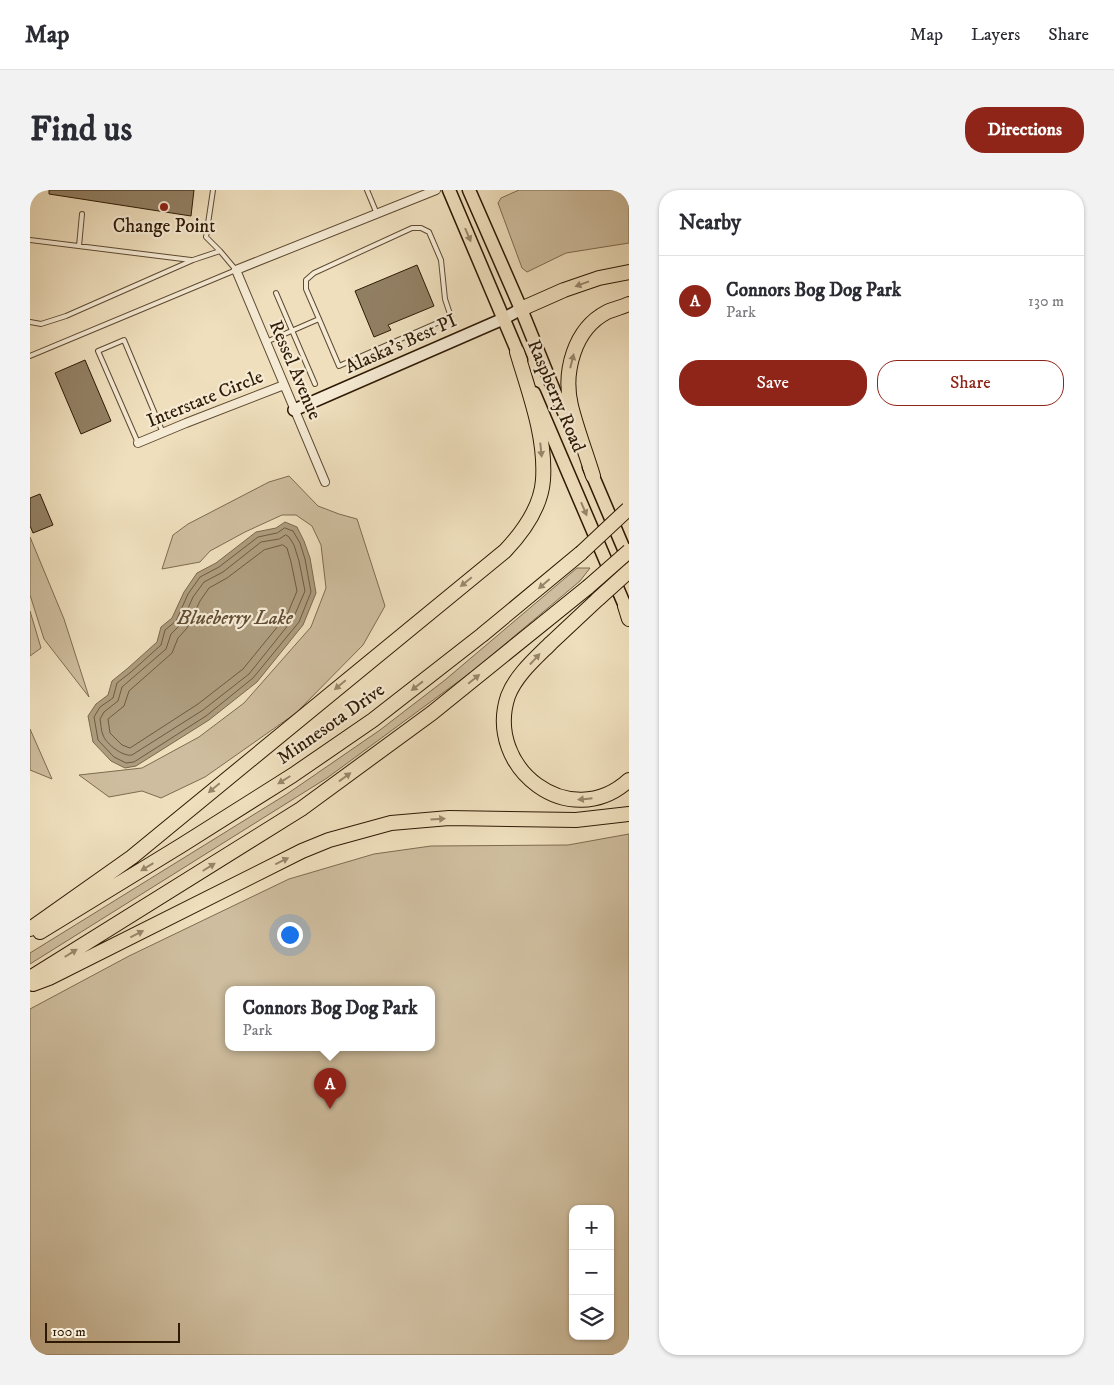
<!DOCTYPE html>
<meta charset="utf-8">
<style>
:root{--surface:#fff;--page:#f2f2f3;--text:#2b2b33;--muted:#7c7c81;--line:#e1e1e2;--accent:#8f2418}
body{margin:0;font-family:"IM FELL DW Pica",serif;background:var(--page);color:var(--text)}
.controls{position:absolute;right:15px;bottom:15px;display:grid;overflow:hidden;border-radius:10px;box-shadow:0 1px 4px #0004}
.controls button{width:45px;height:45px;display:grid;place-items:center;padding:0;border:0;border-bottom:1px solid var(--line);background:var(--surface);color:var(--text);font:25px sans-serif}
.scale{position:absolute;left:15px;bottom:12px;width:135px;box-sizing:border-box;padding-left:5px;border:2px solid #2e1904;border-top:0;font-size:14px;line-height:18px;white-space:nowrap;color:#2e1904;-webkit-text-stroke:4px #f5ead4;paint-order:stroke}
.you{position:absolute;left:259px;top:744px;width:18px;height:18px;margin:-12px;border:4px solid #fff;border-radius:50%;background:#1a73e8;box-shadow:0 0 0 8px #1a73e833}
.badge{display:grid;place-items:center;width:32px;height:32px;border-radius:50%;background:var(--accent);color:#fff;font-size:16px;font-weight:700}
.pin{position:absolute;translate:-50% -41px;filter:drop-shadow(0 1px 2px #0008)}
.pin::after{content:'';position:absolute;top:26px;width:18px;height:15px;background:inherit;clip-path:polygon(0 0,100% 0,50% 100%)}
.popup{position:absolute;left:195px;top:796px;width:210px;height:65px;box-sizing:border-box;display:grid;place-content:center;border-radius:10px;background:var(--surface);filter:drop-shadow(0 1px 4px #0005);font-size:16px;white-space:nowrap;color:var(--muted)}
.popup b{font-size:19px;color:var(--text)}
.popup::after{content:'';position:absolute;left:50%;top:100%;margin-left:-10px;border:10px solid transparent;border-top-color:var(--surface)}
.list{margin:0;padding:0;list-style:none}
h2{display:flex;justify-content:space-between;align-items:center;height:65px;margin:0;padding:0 20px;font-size:21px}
h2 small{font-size:16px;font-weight:400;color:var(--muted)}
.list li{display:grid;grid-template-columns:32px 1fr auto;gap:15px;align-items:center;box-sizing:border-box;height:90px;padding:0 20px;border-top:1px solid var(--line)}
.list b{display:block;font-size:19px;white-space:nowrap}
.list p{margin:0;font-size:16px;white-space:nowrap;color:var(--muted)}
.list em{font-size:16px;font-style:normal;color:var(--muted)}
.actions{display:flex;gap:10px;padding:15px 20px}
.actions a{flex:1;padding:11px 0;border:1px solid var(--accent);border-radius:20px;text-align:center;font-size:18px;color:var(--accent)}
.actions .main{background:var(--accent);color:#fff}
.icon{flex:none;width:28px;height:28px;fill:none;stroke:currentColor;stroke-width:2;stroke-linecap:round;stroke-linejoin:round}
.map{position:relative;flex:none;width:599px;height:1165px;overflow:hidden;border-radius:20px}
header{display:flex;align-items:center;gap:30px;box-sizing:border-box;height:70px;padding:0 25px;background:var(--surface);border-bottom:1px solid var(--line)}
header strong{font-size:24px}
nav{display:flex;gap:28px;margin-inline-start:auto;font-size:18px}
.intro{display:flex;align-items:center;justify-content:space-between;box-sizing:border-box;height:120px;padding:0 30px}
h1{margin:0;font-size:35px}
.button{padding:12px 22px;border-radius:20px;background:var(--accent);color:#fff;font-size:18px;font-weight:700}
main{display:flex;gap:30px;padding:0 30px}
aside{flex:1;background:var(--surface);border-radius:20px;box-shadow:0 1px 4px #0004}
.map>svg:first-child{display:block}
</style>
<header>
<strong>Map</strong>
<nav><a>Map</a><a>Layers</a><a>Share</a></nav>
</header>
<div class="intro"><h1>Find us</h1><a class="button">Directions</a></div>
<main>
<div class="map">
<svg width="599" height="1165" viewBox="0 0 599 1165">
<rect width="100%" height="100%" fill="#efdfbd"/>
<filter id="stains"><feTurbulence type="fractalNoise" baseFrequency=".004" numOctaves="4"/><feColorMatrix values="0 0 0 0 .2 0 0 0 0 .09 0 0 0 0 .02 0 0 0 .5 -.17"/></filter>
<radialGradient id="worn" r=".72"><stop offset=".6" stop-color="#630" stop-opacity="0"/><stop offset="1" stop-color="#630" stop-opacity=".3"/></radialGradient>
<path fill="#cebd9e" stroke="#7e6b51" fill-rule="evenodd" d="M489,0H599V53L536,63L497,82L492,78L468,13L471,8Z
M259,286L288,316L309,324L327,329L355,416L333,455L266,523L175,587L131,608L112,601L79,607L49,585L112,578L169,547L214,513L281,437L296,398L291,355L282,336L266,325H252L215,342L180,361L170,372L132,379L143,345L158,334L239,292Z
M0,347L34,429L59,507L14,449L0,405Z
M547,378H560L550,391L444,480L297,588L0,774V763L257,604L350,540L415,490Z
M0,421L11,458L0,466Z
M0,539L22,589L0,580Z
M599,644V1165H0V819L99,766L259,689L344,664L401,656L538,655ZM199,800H401V858H199ZM543,1019H580V1146H543Z"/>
<path fill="#ad9c7e" stroke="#7a684d" d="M255,332L267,337L274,351L280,368L286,403L273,435L227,492L179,530L106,576L95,578L81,571L63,552L58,526L66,514L78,505L82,491L98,478L127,452L131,437L142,428L154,402L167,383L186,373L226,342L246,338Z"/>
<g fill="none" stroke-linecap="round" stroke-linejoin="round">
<path stroke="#6e5a41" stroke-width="1" d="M255,338L263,341L270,353L275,369L281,402L269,432L223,488L176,526L104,572L96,573L84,567L68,550L64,527L70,517L83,508L87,493L101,482L131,455L135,440L146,431L158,404L170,387L189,377L228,347L247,343Z
M256,345L259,347L264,355L269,371L275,401L263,429L219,484L173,520L102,565C93,567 76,554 73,545C71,541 71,534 70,529L74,522L88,511L92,497L136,459L141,444L151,434L163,407L174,392L193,382L231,352L249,349Z
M253,355L257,358L261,372L267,401L257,425L213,479L168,514L100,558L92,555L80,543L78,529L94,516L99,501L142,463L148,448L157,438L170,411L179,398L197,388L234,360Z"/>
</g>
<path fill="#928064" stroke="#2e1904" d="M19,0H164L161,26L19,4Z
M387,75L404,116L358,135L361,140L344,147L325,101Z
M55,170L81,231L51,244L25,183Z
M10,304L23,335L3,343L0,336V308Z"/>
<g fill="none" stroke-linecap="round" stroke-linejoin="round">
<defs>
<path id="lane" d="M183,0L176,47L190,61
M337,0L347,24
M0,50L161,70
M49,56L52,24
M246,103L285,194
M0,132L11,134L36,126L163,70L190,61L206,80L0,166
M236,152L289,129L309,176L421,127L415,109L411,70L399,42L391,38H382L284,83L276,90V99L289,129
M108,253L68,161L94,150L133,243"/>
<path id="street" d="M108,253L156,233L254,195
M295,292L206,80L406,0"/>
<path id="secondary" d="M264,220L473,129L491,119"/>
<path id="primary" d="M419,0L491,170
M439,0L491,119L525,203L546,248
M504,203L595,416
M559,277L599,371"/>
<path id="highway" d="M491,119L534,100L569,88L599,82
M563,286C556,263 547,240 541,216C533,182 544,139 577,122C584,119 592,117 599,114
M568,409C552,424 537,438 521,453C506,468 486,485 478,506C454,578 540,644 599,590
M595,416L599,429
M0,739L102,667L475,361C493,342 511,317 513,290C516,246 499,203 487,162
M10,742L152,655L263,585L343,530L452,445L551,363
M0,788L271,619L402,523L558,397
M3,794L19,788L272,661L299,650L361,633L419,628L546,630L599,624"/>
</defs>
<use href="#lane" stroke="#5e4a32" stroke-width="6"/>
<use href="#street" stroke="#5e4a32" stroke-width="10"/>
<use href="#secondary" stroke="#2e1904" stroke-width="14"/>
<use href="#primary" stroke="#2e1904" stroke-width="15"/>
<use href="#highway" stroke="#2e1904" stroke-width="16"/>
<use href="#lane" stroke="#f5ead4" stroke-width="4"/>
<use href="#street" stroke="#f5ead4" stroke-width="8"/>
<use href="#secondary" stroke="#f5ead4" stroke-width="11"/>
<use href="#primary" stroke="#efdfbd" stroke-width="12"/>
<use href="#highway" stroke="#efdfbd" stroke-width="14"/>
<defs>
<path id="highway-bridge" d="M551,363L598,319
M558,397L599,361
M568,409L599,381"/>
</defs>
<use href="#highway-bridge" stroke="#2e1904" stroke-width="16" stroke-linecap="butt"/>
<use href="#highway-bridge" stroke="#efdfbd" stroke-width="14"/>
</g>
<defs><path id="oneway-solid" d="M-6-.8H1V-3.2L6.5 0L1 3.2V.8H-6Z" transform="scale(1.25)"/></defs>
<g fill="#98866a">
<use href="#oneway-solid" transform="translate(438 45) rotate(67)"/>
<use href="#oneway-solid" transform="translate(552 94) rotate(160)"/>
<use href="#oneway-solid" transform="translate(542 171) rotate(-76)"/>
<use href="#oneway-solid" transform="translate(511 260) rotate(84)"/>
<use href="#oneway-solid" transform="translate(554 319) rotate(67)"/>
<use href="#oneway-solid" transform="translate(436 392) rotate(141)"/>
<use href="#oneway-solid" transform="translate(514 394) rotate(139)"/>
<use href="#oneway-solid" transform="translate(505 469) rotate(-47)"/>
<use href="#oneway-solid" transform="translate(444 489) rotate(-39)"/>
<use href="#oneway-solid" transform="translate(310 495) rotate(140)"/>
<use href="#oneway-solid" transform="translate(387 496) rotate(142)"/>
<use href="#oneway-solid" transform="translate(315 587) rotate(-36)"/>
<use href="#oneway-solid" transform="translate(254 590) rotate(148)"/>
<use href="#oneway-solid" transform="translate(184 598) rotate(140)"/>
<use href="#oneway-solid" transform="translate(555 609) rotate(174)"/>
<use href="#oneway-solid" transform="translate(408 629) rotate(-4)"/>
<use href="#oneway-solid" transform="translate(252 671) rotate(-26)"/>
<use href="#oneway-solid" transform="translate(117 677) rotate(149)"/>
<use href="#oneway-solid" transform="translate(179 677) rotate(-32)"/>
<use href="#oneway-solid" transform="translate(107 744) rotate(-27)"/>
<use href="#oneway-solid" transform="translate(41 763) rotate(-32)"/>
</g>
<circle fill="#8f2418" stroke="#f5ead4" stroke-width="2" cx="134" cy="17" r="5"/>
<g text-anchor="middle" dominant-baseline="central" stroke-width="4.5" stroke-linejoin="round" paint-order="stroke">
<g font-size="19" fill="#2e1904" stroke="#f5ead4">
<text x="134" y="36">Change Point</text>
</g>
<g font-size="19" fill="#2e1904" stroke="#f5ead4">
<text transform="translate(371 154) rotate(-24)">Alaska's Best PI</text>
<text transform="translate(265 180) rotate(67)">Ressel Avenue</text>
<text transform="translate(526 206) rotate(67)">Raspberry Road</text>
<text transform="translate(175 209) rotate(-22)">Interstate Circle</text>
<text transform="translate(301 534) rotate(-35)">Minnesota Drive</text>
</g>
<g font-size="20" font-style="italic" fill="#614d35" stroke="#f5ead4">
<text x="205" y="428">Blueberry Lake</text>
</g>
</g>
<rect width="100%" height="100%" filter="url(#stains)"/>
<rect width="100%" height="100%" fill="url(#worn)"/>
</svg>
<div class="controls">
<button>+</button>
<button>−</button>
<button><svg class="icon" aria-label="layers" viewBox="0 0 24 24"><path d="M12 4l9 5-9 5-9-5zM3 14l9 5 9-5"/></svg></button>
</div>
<div class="scale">100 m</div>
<div class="you"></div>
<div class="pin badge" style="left:300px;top:919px">A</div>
<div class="popup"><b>Connors Bog Dog Park</b>Park</div>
</div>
<aside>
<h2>Nearby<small></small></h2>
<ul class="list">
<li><span class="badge">A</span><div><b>Connors Bog Dog Park</b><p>Park</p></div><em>130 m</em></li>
</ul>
<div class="actions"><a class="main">Save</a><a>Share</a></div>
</aside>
</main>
